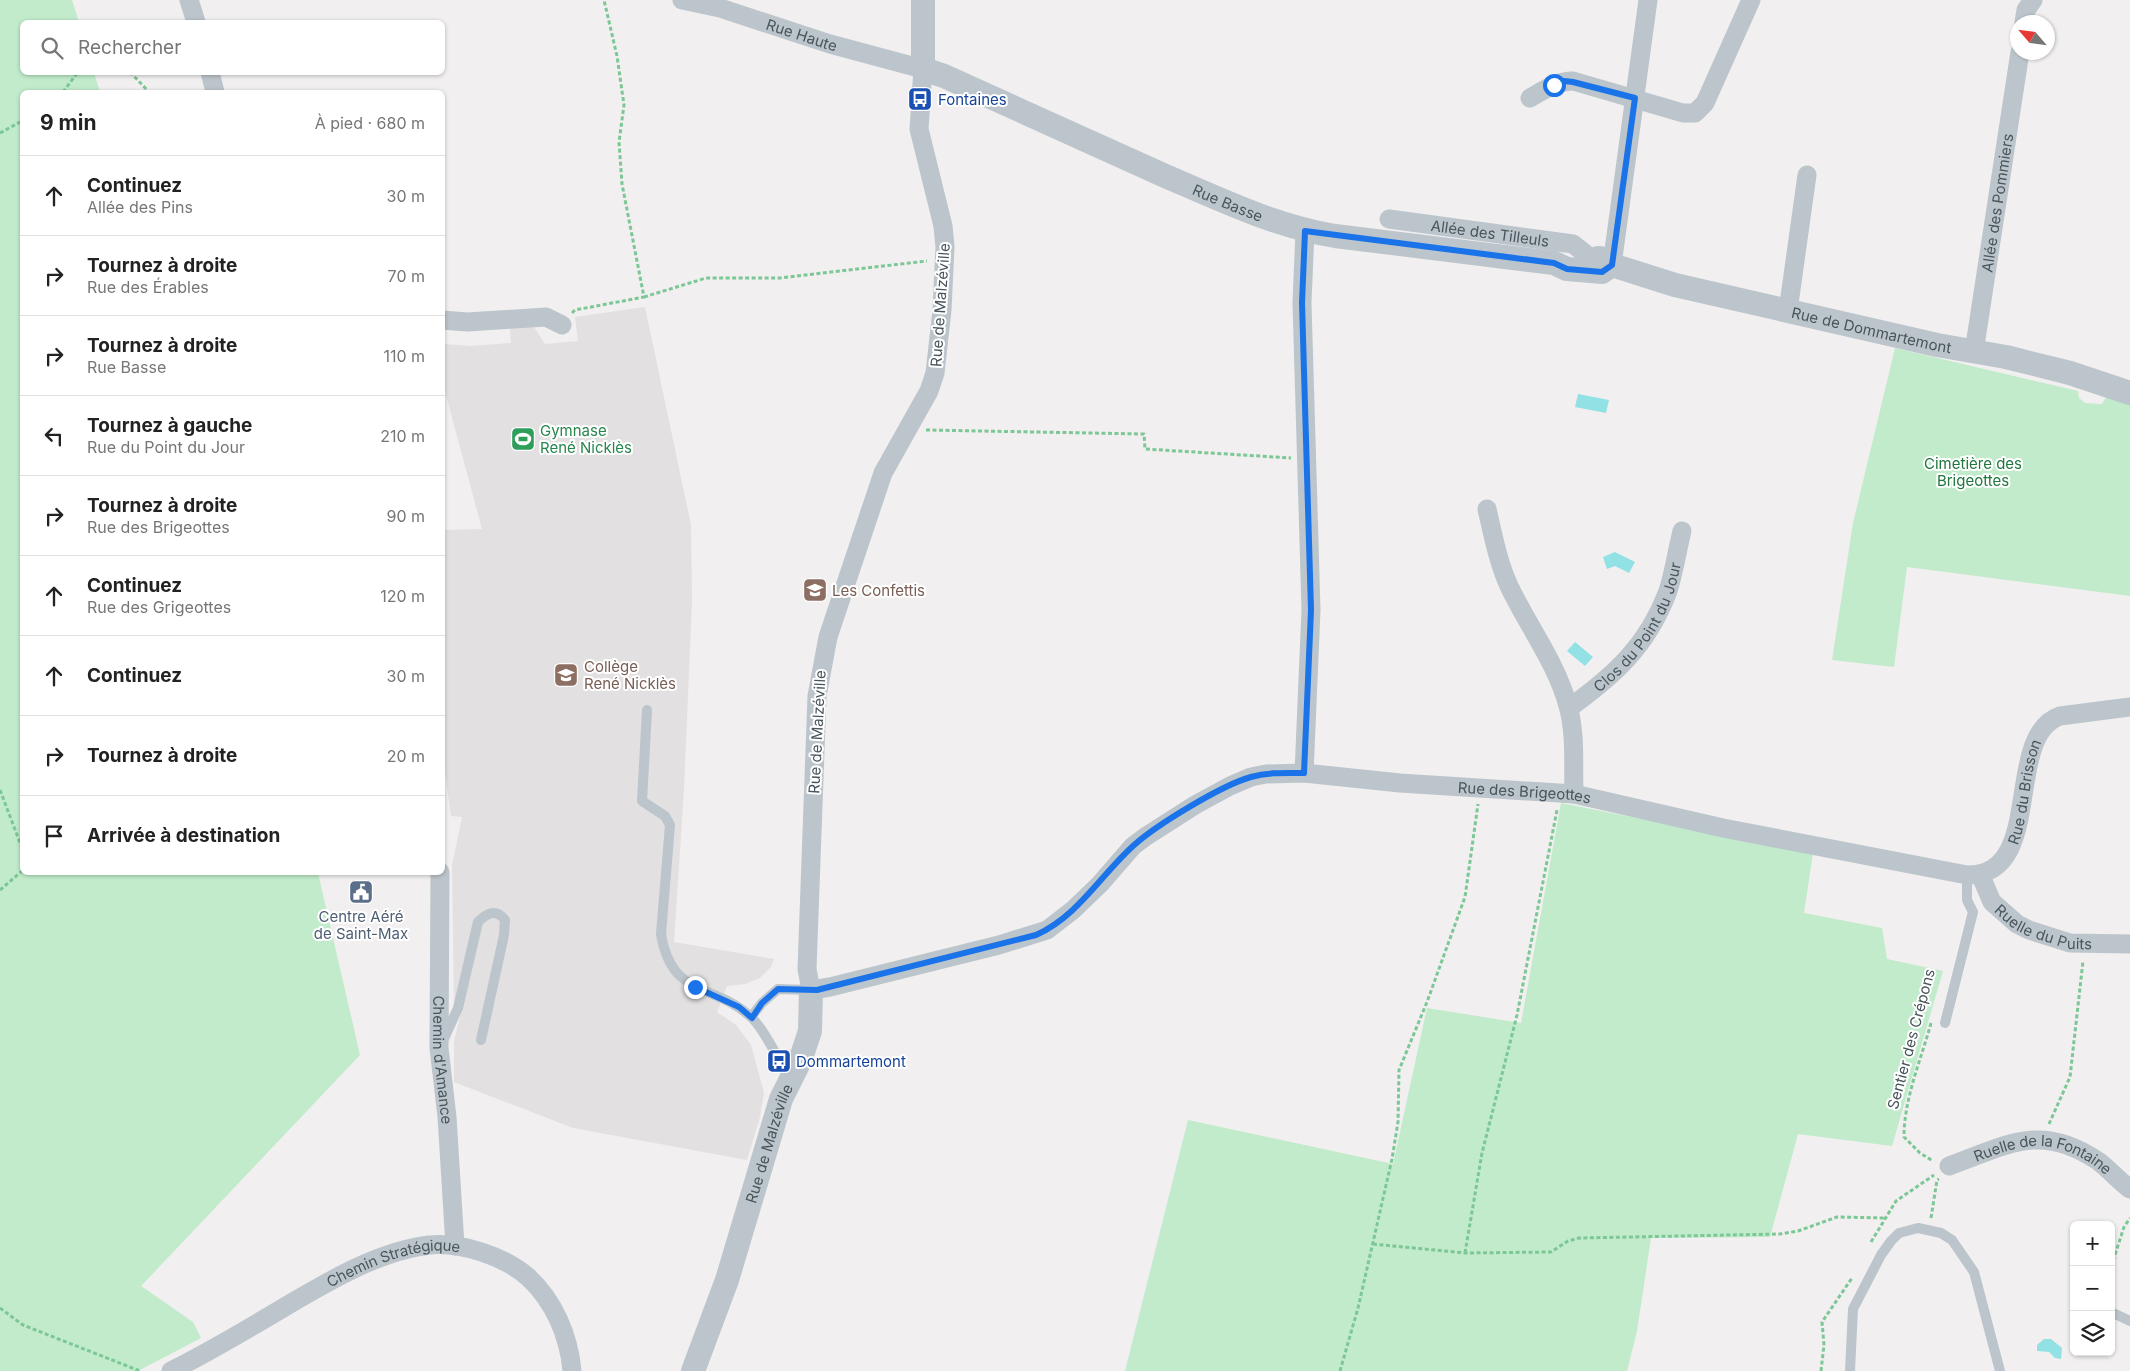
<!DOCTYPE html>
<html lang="fr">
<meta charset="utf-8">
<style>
:root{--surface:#fff;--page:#f2f2f2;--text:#222;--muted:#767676;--line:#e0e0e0}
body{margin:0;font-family:Inter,sans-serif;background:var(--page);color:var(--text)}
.controls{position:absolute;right:15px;bottom:15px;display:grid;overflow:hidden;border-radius:8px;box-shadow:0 1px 4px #0004}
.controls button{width:45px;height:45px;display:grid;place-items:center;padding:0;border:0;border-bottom:1px solid var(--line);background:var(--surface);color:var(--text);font:25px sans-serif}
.compass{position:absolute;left:2010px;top:15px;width:45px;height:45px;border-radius:50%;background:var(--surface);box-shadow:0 1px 4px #0004;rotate:298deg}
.stop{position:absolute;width:15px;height:15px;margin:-11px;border:4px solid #1a73e8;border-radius:50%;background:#fff}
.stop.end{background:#1a73e8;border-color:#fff;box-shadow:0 1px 5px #0008}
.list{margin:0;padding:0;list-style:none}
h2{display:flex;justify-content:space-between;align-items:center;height:65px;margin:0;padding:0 20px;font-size:21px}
h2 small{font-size:16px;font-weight:400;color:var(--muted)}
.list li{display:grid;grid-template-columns:32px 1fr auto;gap:15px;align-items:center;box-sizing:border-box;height:80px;padding:0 20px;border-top:1px solid var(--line)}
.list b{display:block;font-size:19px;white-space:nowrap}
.list p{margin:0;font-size:16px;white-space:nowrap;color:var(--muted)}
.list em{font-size:16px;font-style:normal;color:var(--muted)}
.icon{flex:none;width:28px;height:28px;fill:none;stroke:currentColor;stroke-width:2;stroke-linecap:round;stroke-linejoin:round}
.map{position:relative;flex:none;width:2130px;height:1371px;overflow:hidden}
.search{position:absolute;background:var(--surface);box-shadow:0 1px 4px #0004;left:20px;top:20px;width:425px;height:55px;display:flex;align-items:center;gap:12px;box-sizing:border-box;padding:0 18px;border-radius:8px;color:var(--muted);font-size:19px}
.panel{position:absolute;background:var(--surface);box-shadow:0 1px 4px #0004;left:20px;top:90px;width:425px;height:785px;border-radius:8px}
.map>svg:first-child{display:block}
</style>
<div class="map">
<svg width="2130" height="1371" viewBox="0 0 2130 1371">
<rect width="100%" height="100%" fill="#f1efef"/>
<path fill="#e2e0e1" d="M645,307L691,525L692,601L684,789L674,942L774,959L771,967L760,978L745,984L727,986L717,1012L736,1025L751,1045L762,1085L764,1093L760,1117L747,1160L573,1128L454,1082V1041L463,1005L454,1003L452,865L462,817L451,816L442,749V530L482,529L443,384V341L444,344L471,346L511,343L510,329L534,327L545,344L578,341L575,317Z"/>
<path fill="#c1ebcb" d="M0,0H72L79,22H22V72L94,73L100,92H22V872L318,873L360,1055L141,1286L193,1322L201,1338L138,1371H0Z
M1895,348L2078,391L2079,398L2085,403L2102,404L2106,397L2130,403V596L1907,567L1894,667L1832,660L1853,523Z
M1561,803L1813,853L1804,913L1882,928L1887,959L1943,971L1892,1146L1798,1134L1770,1237L1651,1238L1637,1331L1627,1371H1125L1188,1120L1393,1164L1427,1008L1521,1023Z"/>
<path fill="#92e1e5" d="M1578,394L1609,400L1606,413L1575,407Z
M1615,552L1635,562L1629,573L1615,566L1607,569L1603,557Z
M1575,642L1593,657L1585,666L1567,651Z
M2044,1339H2051L2062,1348L2061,1359L2055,1358L2049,1352L2037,1351V1345Z"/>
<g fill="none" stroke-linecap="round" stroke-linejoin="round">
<path stroke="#7cc796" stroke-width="3" stroke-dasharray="4 2.5" stroke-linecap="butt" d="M130,72L149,92
M63,92L78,72
M0,133L22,121
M644,297L706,278H780L927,261
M572,313L575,310L644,297L622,184L619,142L624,105L617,56L604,0
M926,430L1144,434L1145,449L1291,458
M0,790L22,848
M0,890L22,871
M1931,1023C1921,1060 1904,1098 1904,1137L1920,1153L1933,1161
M2049,1124L2070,1077L2083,961
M1931,1218L1937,1180L1939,1179
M1871,1242L1896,1201L1934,1175
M1373,1244L1465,1253L1551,1252L1568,1241L1579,1238L1780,1234L1798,1231L1837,1217L1885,1218
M1465,1253L1482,1153L1517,1015L1557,810
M2111,1267L2124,1227L2130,1218
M0,1308L23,1325L140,1371
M1340,1371L1358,1308L1392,1159L1398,1122L1399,1070L1427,1002L1465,897L1478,804
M1821,1371L1824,1345L1822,1322L1852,1278"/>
<path stroke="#bcc5cb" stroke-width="10" d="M647,710L642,801L665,816L670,825L661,934C672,1000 715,982 752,1018C770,1036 775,1062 794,1073
M751,1017L762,1003L778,989L811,990
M1945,1023L1973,912L1967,900V875
M443,1041L458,1008L478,922C487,913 496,908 505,920L504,935L481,1040
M2111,1312L2130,1321
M1850,1371L1853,1309L1881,1255L1891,1241L1899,1233L1918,1228L1941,1233L1952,1240L1974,1272L2000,1371"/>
<g stroke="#bcc5cb" stroke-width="19">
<path d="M189,0L196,22"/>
<path id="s1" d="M682,0L720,8L830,44L923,69L919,129L943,226L945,247L942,310L935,373L929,391L883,473L828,637L817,696L807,969L811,990L830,987L999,945L1047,930L1073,910L1100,884L1133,846L1145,837L1195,805L1230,786L1251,777L1266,774L1304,773L1400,783L1574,794L1723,828L1967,875C2047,876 2002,736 2060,716L2130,707"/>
<path d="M2024,22L2026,10L2033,0"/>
<path d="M210,72L215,92"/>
<path d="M1530,98C1544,90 1557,81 1573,81L1683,113H1695L1705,103L1751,0"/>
<path id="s2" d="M1389,219L1573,244L1588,256"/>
<path d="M1612,265L1648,0"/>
<path d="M1788,311L1807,175"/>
<path d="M442,320L467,322L546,317L562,325"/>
<path id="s3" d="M1974,352L2020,52"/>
<path d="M1487,509C1493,535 1498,562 1509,586C1528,626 1557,664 1568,706C1576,734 1573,766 1574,794"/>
<path id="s4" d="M1569,708C1615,675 1648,645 1668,591C1674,572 1677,551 1682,531"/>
<path d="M1304,773L1311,610L1302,303L1305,231"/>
<path id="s5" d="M440,872L439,1048L447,1117L455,1246"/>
<path id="s6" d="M1980,874L1992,902L2017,924L2029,930L2070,943L2130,944"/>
<path id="s7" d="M1949,1166C2007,1145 2041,1122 2098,1161C2109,1169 2119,1181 2130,1189"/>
<path id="s8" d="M171,1371C213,1350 253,1326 293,1302C334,1278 381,1251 429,1245C461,1242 504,1256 528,1277C554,1301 569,1336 572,1371"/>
</g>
<g stroke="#bcc5cb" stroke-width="24">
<path id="s9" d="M923,0V69L944,76C1017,109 1090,142 1163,175C1219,199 1274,226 1335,236L1554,263L1567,269L1602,272L1612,265"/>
<path id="s10" d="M1598,258L1605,259L1612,265L1675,285L1937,345L2006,357L2070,373L2130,393"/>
<path id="s11" d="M693,1371L727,1280L781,1099L800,1061L810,1031L811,990"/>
</g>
</g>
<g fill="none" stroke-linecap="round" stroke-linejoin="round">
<path stroke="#1a73e8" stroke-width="6" d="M695,987L739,1007L752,1018L762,1003L778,989L817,990L1036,935C1078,916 1100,876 1133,846C1156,825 1222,785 1251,777C1268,772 1286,773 1304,773L1311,610L1302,303L1305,231L1554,263L1567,269L1602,272L1612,265L1635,98L1573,82L1564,81L1554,85"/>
</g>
<defs>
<symbol id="bus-square" viewBox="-11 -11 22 22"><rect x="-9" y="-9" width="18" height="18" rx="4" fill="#1a4fb4" stroke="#fff"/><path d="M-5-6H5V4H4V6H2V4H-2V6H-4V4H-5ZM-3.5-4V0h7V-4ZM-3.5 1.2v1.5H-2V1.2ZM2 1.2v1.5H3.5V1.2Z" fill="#fff"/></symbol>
<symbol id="stadium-square" viewBox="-11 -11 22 22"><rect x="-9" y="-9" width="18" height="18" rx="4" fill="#2e9e5b" stroke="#fff"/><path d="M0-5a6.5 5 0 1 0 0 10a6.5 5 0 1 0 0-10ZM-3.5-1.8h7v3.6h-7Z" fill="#fff"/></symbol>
<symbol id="school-square" viewBox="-11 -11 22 22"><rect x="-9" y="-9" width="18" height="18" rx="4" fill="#8d6e63" stroke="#fff"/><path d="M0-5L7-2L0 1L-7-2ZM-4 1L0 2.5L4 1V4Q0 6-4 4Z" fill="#fff"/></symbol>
<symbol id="civic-square" viewBox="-11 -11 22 22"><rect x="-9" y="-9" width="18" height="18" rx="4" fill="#5c6f8a" stroke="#fff"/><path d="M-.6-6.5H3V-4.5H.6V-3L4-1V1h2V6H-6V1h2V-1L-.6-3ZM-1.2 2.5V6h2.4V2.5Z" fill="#fff"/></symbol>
</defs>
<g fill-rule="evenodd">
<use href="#bus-square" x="906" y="85" width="28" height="28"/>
<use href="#stadium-square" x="509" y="425" width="28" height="28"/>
<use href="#school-square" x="801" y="576" width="28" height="28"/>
<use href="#school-square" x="552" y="661" width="28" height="28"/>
<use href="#civic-square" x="347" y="878" width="28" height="28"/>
<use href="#bus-square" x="765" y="1047" width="28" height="28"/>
</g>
<g text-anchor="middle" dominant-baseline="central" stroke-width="4" stroke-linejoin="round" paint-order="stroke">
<g font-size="15" fill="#48555b" stroke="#fff">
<text stroke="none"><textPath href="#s1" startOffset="125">Rue Haute</textPath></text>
<text stroke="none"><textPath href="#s9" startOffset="402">Rue Basse</textPath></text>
<text stroke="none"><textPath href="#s3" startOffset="151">Allée des Pommiers</textPath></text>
<text stroke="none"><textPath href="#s2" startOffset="102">Allée des Tilleuls</textPath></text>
<text transform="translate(940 305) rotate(-86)">Rue de Malzéville</text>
<text stroke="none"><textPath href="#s10" startOffset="284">Rue de Dommartemont</textPath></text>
<text stroke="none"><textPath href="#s4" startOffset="109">Clos du Point du Jour</textPath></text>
<text transform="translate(817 732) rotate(-87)">Rue de Malzéville</text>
<text stroke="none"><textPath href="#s1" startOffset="2538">Rue du Brisson</textPath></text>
<text stroke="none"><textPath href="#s1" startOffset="1975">Rue des Brigeottes</textPath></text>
<text stroke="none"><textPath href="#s6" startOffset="90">Ruelle du Puits</textPath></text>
<text transform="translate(1911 1039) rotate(-75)">Sentier des Crépons</text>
<text stroke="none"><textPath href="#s5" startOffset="188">Chemin d'Amance</textPath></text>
<text stroke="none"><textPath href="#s11" startOffset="240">Rue de Malzéville</textPath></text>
<text stroke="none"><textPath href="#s7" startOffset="100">Ruelle de la Fontaine</textPath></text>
<text stroke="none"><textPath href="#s8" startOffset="250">Chemin Stratégique</textPath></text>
</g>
<g font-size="15" fill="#164399" stroke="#fff" text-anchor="start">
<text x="938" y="99">Fontaines</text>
<text x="796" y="1061">Dommartemont</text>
</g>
<g font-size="15" fill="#27864d" stroke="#fff" text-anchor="start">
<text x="540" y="430">Gymnase<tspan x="540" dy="17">René Nicklès</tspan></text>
</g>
<g font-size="15" fill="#1f773d" stroke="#fff">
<text x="1973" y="463">Cimetière des<tspan x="1973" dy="17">Brigeottes</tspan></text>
</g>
<g font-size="15" fill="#785e54" stroke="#fff" text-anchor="start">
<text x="832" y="590">Les Confettis</text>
<text x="584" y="666">Collège<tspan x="584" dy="17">René Nicklès</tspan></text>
</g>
<g font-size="15" fill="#4e5e75" stroke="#fff">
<text x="361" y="916">Centre Aéré<tspan x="361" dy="17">de Saint-Max</tspan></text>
</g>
</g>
</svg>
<div class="controls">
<button>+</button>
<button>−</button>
<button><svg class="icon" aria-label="layers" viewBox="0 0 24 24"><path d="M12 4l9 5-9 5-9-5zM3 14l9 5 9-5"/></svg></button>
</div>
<svg class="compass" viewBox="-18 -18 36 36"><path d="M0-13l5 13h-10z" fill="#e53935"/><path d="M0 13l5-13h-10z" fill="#767676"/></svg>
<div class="stop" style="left:1554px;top:85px"></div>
<div class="stop end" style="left:695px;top:987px"></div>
<div class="search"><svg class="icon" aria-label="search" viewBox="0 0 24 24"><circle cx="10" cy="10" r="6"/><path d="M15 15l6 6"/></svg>Rechercher</div>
<section class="panel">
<h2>9 min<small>À pied · 680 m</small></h2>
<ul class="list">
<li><svg class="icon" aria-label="ahead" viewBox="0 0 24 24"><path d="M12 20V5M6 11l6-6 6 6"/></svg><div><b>Continuez</b><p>Allée des Pins</p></div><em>30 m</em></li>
<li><svg class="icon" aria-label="right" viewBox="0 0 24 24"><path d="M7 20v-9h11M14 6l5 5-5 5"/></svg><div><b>Tournez à droite</b><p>Rue des Érables</p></div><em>70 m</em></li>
<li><svg class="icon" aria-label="right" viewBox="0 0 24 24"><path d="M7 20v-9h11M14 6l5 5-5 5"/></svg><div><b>Tournez à droite</b><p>Rue Basse</p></div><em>110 m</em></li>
<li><svg class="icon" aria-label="left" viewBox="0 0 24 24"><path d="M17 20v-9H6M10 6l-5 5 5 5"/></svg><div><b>Tournez à gauche</b><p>Rue du Point du Jour</p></div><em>210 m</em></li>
<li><svg class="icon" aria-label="right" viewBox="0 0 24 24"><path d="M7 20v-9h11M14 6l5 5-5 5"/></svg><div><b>Tournez à droite</b><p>Rue des Brigeottes</p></div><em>90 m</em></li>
<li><svg class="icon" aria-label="ahead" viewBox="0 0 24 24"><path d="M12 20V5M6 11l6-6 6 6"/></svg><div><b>Continuez</b><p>Rue des Grigeottes</p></div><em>120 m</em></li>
<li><svg class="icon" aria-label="ahead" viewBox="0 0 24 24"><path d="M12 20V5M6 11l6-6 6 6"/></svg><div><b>Continuez</b></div><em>30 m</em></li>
<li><svg class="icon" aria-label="right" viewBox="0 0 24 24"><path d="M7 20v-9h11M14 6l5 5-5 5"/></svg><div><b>Tournez à droite</b></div><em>20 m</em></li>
<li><svg class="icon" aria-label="arrive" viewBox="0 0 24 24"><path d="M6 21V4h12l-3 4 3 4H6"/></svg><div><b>Arrivée à destination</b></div></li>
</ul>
</section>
</div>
